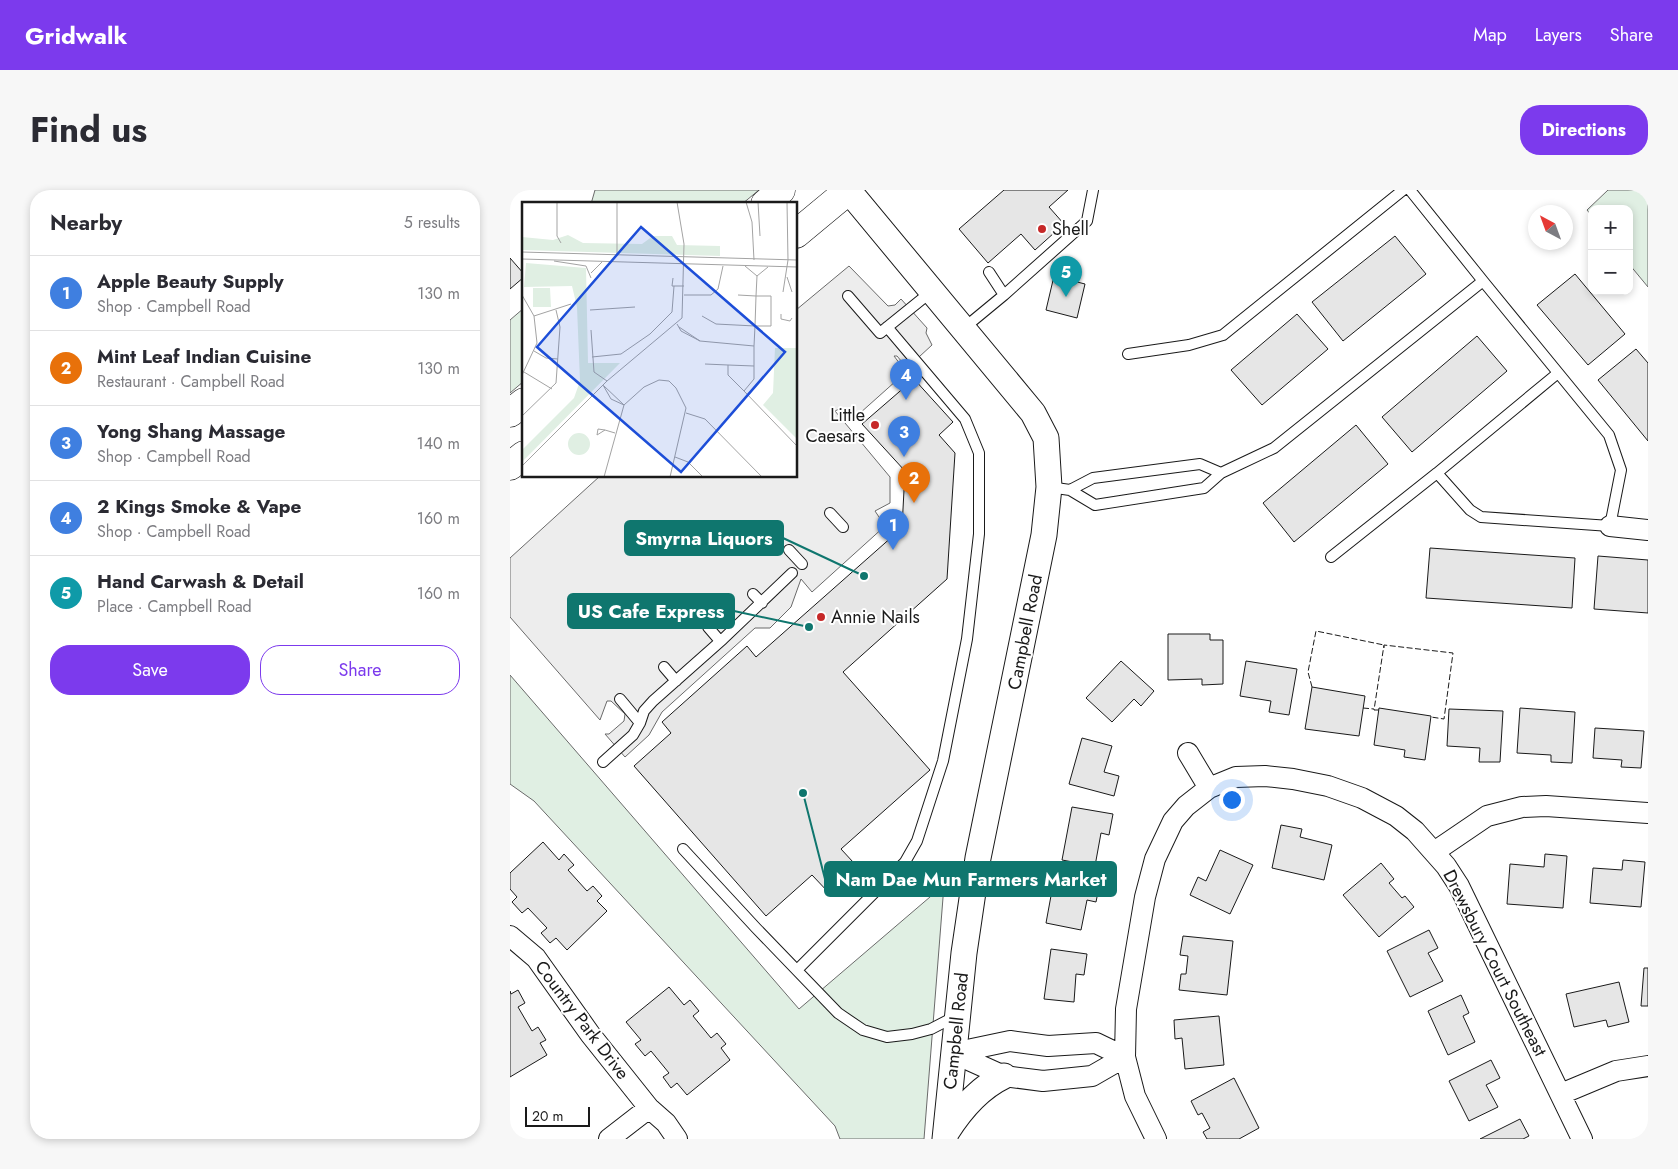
<!DOCTYPE html>
<meta charset="utf-8">
<style>
:root{--surface:#fff;--page:#f7f7f7;--text:#2b2b33;--muted:#7c7c81;--line:#e1e1e2;--accent:#7c3aed}
body{margin:0;font-family:Jost,sans-serif;background:var(--page);color:var(--text)}
.controls{position:absolute;right:15px;top:15px;display:grid;overflow:hidden;border-radius:10px;box-shadow:0 2px 8px #0003}
.controls button{width:45px;height:45px;display:grid;place-items:center;padding:0;border:0;border-bottom:1px solid var(--line);background:var(--surface);color:var(--text);font:25px sans-serif}
.compass{position:absolute;left:1018px;top:15px;width:45px;height:45px;border-radius:50%;background:var(--surface);box-shadow:0 2px 8px #0003;rotate:319deg}
.scale{position:absolute;left:15px;bottom:12px;width:65px;box-sizing:border-box;padding-left:5px;border:2px solid #1a1a1a;border-top:0;font-size:14px;line-height:18px;white-space:nowrap;color:#1a1a1a;-webkit-text-stroke:4px #fff;paint-order:stroke}
.you{position:absolute;left:721px;top:609px;width:18px;height:18px;margin:-12px;border:4px solid #fff;border-radius:50%;background:#1a73e8;box-shadow:0 0 0 8px #1a73e833}
.badge{display:grid;place-items:center;width:32px;height:32px;border-radius:50%;background:var(--accent);color:#fff;font-size:16px;font-weight:700}
.pin{position:absolute;translate:-50% -41px;filter:drop-shadow(0 1px 2px #0008)}
.pin::after{content:'';position:absolute;top:26px;width:18px;height:15px;background:inherit;clip-path:polygon(0 0,100% 0,50% 100%)}
.list{margin:0;padding:0;list-style:none}
h2{display:flex;justify-content:space-between;align-items:center;height:65px;margin:0;padding:0 20px;font-size:21px}
h2 small{font-size:16px;font-weight:400;color:var(--muted)}
.list li{display:grid;grid-template-columns:32px 1fr auto;gap:15px;align-items:center;box-sizing:border-box;height:75px;padding:0 20px;border-top:1px solid var(--line)}
.list b{display:block;font-size:19px;white-space:nowrap}
.list p{margin:0;font-size:16px;white-space:nowrap;color:var(--muted)}
.list em{font-size:16px;font-style:normal;color:var(--muted)}
.actions{display:flex;gap:10px;padding:15px 20px}
.actions a{flex:1;padding:11px 0;border:1px solid var(--accent);border-radius:20px;text-align:center;font-size:18px;color:var(--accent)}
.actions .main{background:var(--accent);color:#fff}
.map{position:relative;flex:none;width:1138px;height:949px;overflow:hidden;border-radius:20px}
header{display:flex;align-items:center;gap:30px;box-sizing:border-box;height:70px;padding:0 25px;background:var(--accent);color:#fff}
header strong{font-size:24px}
nav{display:flex;gap:28px;margin-inline-start:auto;font-size:18px}
.intro{display:flex;align-items:center;justify-content:space-between;box-sizing:border-box;height:120px;padding:0 30px}
h1{margin:0;font-size:35px}
.button{padding:12px 22px;border-radius:20px;background:var(--accent);color:#fff;font-size:18px;font-weight:700}
main{display:flex;gap:30px;padding:0 30px}
aside{flex:1;background:var(--surface);border-radius:20px;box-shadow:0 2px 8px #0003}
.map>svg:first-child{display:block}
</style>
<header>
<strong>Gridwalk</strong>
<nav><a>Map</a><a>Layers</a><a>Share</a></nav>
</header>
<div class="intro"><h1>Find us</h1><a class="button">Directions</a></div>
<main>
<aside>
<h2>Nearby<small>5 results</small></h2>
<ul class="list">
<li><span class="badge" style="background:#3f7fe0">1</span><div><b>Apple Beauty Supply</b><p>Shop · Campbell Road</p></div><em>130 m</em></li>
<li><span class="badge" style="background:#e8710a">2</span><div><b>Mint Leaf Indian Cuisine</b><p>Restaurant · Campbell Road</p></div><em>130 m</em></li>
<li><span class="badge" style="background:#3f7fe0">3</span><div><b>Yong Shang Massage</b><p>Shop · Campbell Road</p></div><em>140 m</em></li>
<li><span class="badge" style="background:#3f7fe0">4</span><div><b>2 Kings Smoke &amp; Vape</b><p>Shop · Campbell Road</p></div><em>160 m</em></li>
<li><span class="badge" style="background:#0f9aa8">5</span><div><b>Hand Carwash &amp; Detail</b><p>Place · Campbell Road</p></div><em>160 m</em></li>
</ul>
<div class="actions"><a class="main">Save</a><a>Share</a></div>
</aside>
<div class="map">
<svg width="1138" height="949" viewBox="0 0 1138 949">
<rect width="100%" height="100%" fill="#fff"/>
<path fill="#e0efe3" stroke="#6a6a6a" d="M85,0H249L232,14H81Z
M1098,0H1138V97L1119,74V19H1082V26L1077,20Z
M14,118V191L0,203V130Z
M0,485L289,819L434,695L414,949H330L325,936L24,611L0,594Z"/>
<path fill="#ededed" stroke="#6a6a6a" d="M339,76L378,116L385,115L391,109L417,138L416,143L422,155L397,178L387,166H384L396,182L340,232L329,219L325,221L380,287V313L365,321L375,336L302,402L291,389L281,417L260,438H245L152,522L139,545L115,567L95,544H99L114,531L115,524L101,511H97L90,530L0,427V368L90,286H286V120Z"/>
<path fill="#e6e6e6" stroke="#1a1a1a" d="M494,0H558L539,17L554,34L525,60L511,44L478,73L449,39Z
M885,46L916,84L833,151L802,112Z
M0,68L14,84V87L0,99Z
M1065,84L1115,144L1078,175L1027,115Z
M544,86L575,94L567,128L536,120Z
M787,124L818,159L752,215L721,180Z
M967,146L997,181L902,262L872,227Z
M1126,159L1138,173V251L1088,190Z
M404,189L443,232L429,245L445,263L437,389L333,482L420,580L331,659L355,685L335,703L329,696L320,704L302,685L256,726L124,576L161,543L152,532L237,456L246,467L392,338L395,281L352,234Z
M846,235L878,274L784,352L753,313Z
M920,358L1065,368L1062,418L916,408Z
M1088,366L1138,370V423L1084,419Z
M658,444H700V450H713V494L692,495V489L658,490Z
M611,471L644,501L631,516L624,509L602,532L576,508Z
M736,471L787,479L779,525L759,522L761,511L730,506Z
M802,497L855,506L849,546L795,539Z
M869,518L921,526L915,570L894,567L895,560L864,555Z
M1010,518L1065,522L1062,573L1041,572V565L1007,563Z
M939,519L993,521L990,572H969L970,558L937,556Z
M1085,538L1134,541L1131,578L1111,577L1112,570L1083,568Z
M572,548L602,556L594,582L609,586L604,606L559,594Z
M562,617L603,624L599,645L591,643L585,676L552,670Z
M771,635L792,639L790,647L822,655L814,690L762,678Z
M33,652L49,670L54,664L64,675L58,680L77,701L83,696L92,706L87,711L97,721L57,760L46,748L40,753L31,743L37,738L18,718L12,723L2,712L7,707L0,699V683Z
M710,660L743,675L720,724L680,705L688,687L696,691Z
M1035,664L1057,666L1053,718L997,714L1000,674L1034,677Z
M1113,670L1135,672L1131,717L1080,713L1083,678L1112,680Z
M871,673L884,689L879,693L892,708L895,706L904,717L869,747L833,705Z
M545,684L590,692L586,712L577,710L571,740L536,733Z
M919,740L928,758L918,763L933,791L900,807L877,761Z
M673,746L723,751L717,805L669,800L671,784H676L678,766L670,765Z
M541,759L577,764L574,785L566,784L564,812L534,809Z
M1134,778H1138V816H1131Z
M1109,792L1119,832L1098,837L1096,830L1064,837L1056,804Z
M159,797L174,815L180,810L189,821L183,826L201,848L207,843L216,854L211,858L220,870L177,905L167,893L161,898L153,887L159,883L141,861L135,866L125,854L131,850L116,832Z
M8,800L15,813L8,817L22,841L28,837L36,850L30,853L37,865L0,887V801L1,804Z
M951,805L959,823L953,826L965,852L938,865L918,821Z
M709,826L714,875L675,879L672,848L665,849L664,830Z
M981,870L990,888L976,895L988,917L959,931L939,891Z
M724,888L749,938L729,949H697L693,942L700,938L692,923L688,925L681,911Z
M1010,929L1019,946L1013,949H970Z"/>
<g fill="none" stroke-linecap="round" stroke-linejoin="round">
<defs>
<path id="service" d="M900,0L973,91
M479,82L494,105
M338,106L370,143L422,101
M454,138L494,105L577,31L583,0
M618,164L679,155L713,145L893,0
M711,283L764,258L973,91L1099,245L1111,280L1100,336L971,327L960,320L927,283L1048,183
M539,297L560,300L585,315L694,298L711,283L690,274L583,288L560,300
M320,323L333,337
M279,360L292,374
M821,367L927,283
M243,404L252,413
M198,437L210,451
M154,477L166,491
M110,509L130,533
M93,572L123,545L130,533L134,521L143,511L213,449L282,383
M173,659L246,738L328,823L353,840L377,847L402,844L421,839L446,826
M287,780L395,672L407,651L433,571L457,449L469,344V263L455,229L377,137"/>
<path id="minor" d="M1100,336L1138,340
M678,563L699,598
M924,662L977,626L1012,617L1036,616L1138,623
M0,746L26,768L80,844L139,918L156,933L167,949
M443,863L494,886L533,891L582,886L615,867
M443,863L500,851L538,856L586,853L615,867
M1051,904L1106,881L1138,876
M99,949L139,918
M646,949L625,906L615,867L616,819L635,707L645,669L663,631L676,616L699,598L726,587L755,586L783,589L818,596L852,608L886,626L905,641L936,676L949,696L1072,949"/>
<path id="tertiary" d="M338,0L523,223L536,248L539,297L534,345L468,668L454,763L435,949
M436,943C451,919 469,898 494,886"/>
<path id="secondary" d="M255,14L271,0
M286,44L339,0
M0,223L14,212
M0,276L14,265"/>
</defs>
<use href="#service" stroke="#1a1a1a" stroke-width="12"/>
<use href="#minor" stroke="#1a1a1a" stroke-width="22"/>
<use href="#tertiary" stroke="#1a1a1a" stroke-width="27"/>
<use href="#secondary" stroke="#1a1a1a" stroke-width="29"/>
<use href="#service" stroke="#fff" stroke-width="10"/>
<use href="#minor" stroke="#fff" stroke-width="20"/>
<use href="#tertiary" stroke="#fff" stroke-width="25"/>
<use href="#secondary" stroke="#fff" stroke-width="28"/>
<path stroke="#1a1a1a" stroke-width="1" stroke-dasharray="6 2.5" stroke-linecap="butt" d="M802,497L798,482L806,441L874,455V458
M853,518L864,519
M869,520H864L874,455L943,463L934,529L921,527"/>
</g>
<g fill="#c62828" stroke="#fff" stroke-width="2">
<circle cx="532" cy="39" r="5"/>
<circle cx="365" cy="235" r="5"/>
<circle cx="311" cy="427" r="5"/>
</g>
<g text-anchor="middle" dominant-baseline="central" stroke-width="4" stroke-linejoin="round" paint-order="stroke">
<g font-size="18" fill="#1a1a1a" stroke="#fff" text-anchor="start">
<text x="542" y="39">Shell</text>
<text x="355" y="225" text-anchor="end">Little<tspan x="355" dy="21">Caesars</tspan></text>
<text x="321" y="427">Annie Nails</text>
</g>
<g font-size="18" fill="#1a1a1a" stroke="#fff">
<text transform="translate(515 442) rotate(-79)">Campbell Road</text>
<text transform="translate(985 773) rotate(63)">Drewsbury Court Southeast</text>
<text transform="translate(72 830) rotate(53)">Country Park Drive</text>
<text transform="translate(446 841) rotate(-84)">Campbell Road</text>
</g>
</g>
<g transform="translate(12 12)">
<rect width="275" height="275" fill="#fff"/>
<path d="M46,33L61,41L120,42L131,34H150L155,43L198,44V54L0,48V35L31,38ZM4,61L64,66L66,161H98L0,260V248L52,196L58,179L55,105L50,84L2,85ZM11,86H28L29,105H11ZM253,146H275V237L241,203L251,191ZM46 242a11 11 0 1 1 22 0a11 11 0 1 1-22 0Z" fill="#e0efe3"/>
<path fill="none" stroke="#a3a3a3" stroke-width="1" d="M35,0V34L39,41M224,0L230,20L232,58M236,0L238,34M0,50L275,58M95,53V0M0,57L275,65M32,59L64,64L69,76M223,64L235,74M69,71L80,60M265,75L270,90M151,76L150,84H162M261,90L266,58L265,0M0,93L12,114L15,141L0,173M162,93H189L196,87L201,64M216,93L234,94L235,74L246,65M68,108L113,105M259,112V117L268,119L270,116M12,114L49,102M180,114L194,122L233,124H249V94H234L233,124L232,144M155,122L159,129L178,139L157,125M69,128L72,170L85,179M178,139L232,144V177L222,189L206,173V163L232,164M12,149L24,156L36,157M70,155L99,152L128,132L150,110L152,84M183,162L206,163M2,170L30,187M81,183L89,197L102,203M82,184L102,203M222,189L275,244M164,211L183,217L240,275M0,214L34,181L38,125L34,108M83,228L76,227L75,233L83,228L93,231M153,255L166,260L181,275M0,264L85,179L160,116L162,42L155,0M82,275L102,203L122,185L137,178L147,179L154,186L164,206L148,275"/>
<path fill="#1d4ed8" fill-opacity="0.15" stroke="#1d4ed8" stroke-width="2.5" d="M119,25L263,150L159,270L15,145Z"/>
<rect width="275" height="275" fill="none" stroke="#1a1a1a" stroke-width="2.5"/>
</g>
<path fill="none" stroke="#0f766e" stroke-width="2" d="M354 386L273 348M299 437L224 421M293 603L315 689"/>
<g fill="#0f766e" stroke="#fff" stroke-width="2">
<circle cx="354" cy="386" r="5"/>
<circle cx="299" cy="437" r="5"/>
<circle cx="293" cy="603" r="5"/>
</g>
<g fill="#0f766e" stroke="#0f766e" stroke-width="2">
<rect x="115" y="331" width="158" height="34" rx="5"/>
<rect x="58" y="404" width="166" height="34" rx="5"/>
<rect x="315" y="672" width="291" height="34" rx="5"/>
</g>
<g font-size="19" text-anchor="middle" font-weight="bold" fill="#fff">
<text x="194" y="355">Smyrna Liquors</text>
<text x="141" y="428">US Cafe Express</text>
<text x="461" y="696">Nam Dae Mun Farmers Market</text>
</g>
</svg>
<div class="controls">
<button>+</button>
<button>−</button>
</div>
<svg class="compass" viewBox="-18 -18 36 36"><path d="M0-13l5 13h-10z" fill="#e53935"/><path d="M0 13l5-13h-10z" fill="#7c7c81"/></svg>
<div class="scale">20 m</div>
<div class="you"></div>
<div class="pin badge" style="left:383px;top:360px;background:#3f7fe0">1</div>
<div class="pin badge" style="left:404px;top:313px;background:#e8710a">2</div>
<div class="pin badge" style="left:394px;top:267px;background:#3f7fe0">3</div>
<div class="pin badge" style="left:396px;top:210px;background:#3f7fe0">4</div>
<div class="pin badge" style="left:556px;top:107px;background:#0f9aa8">5</div>
</div>
</main>
